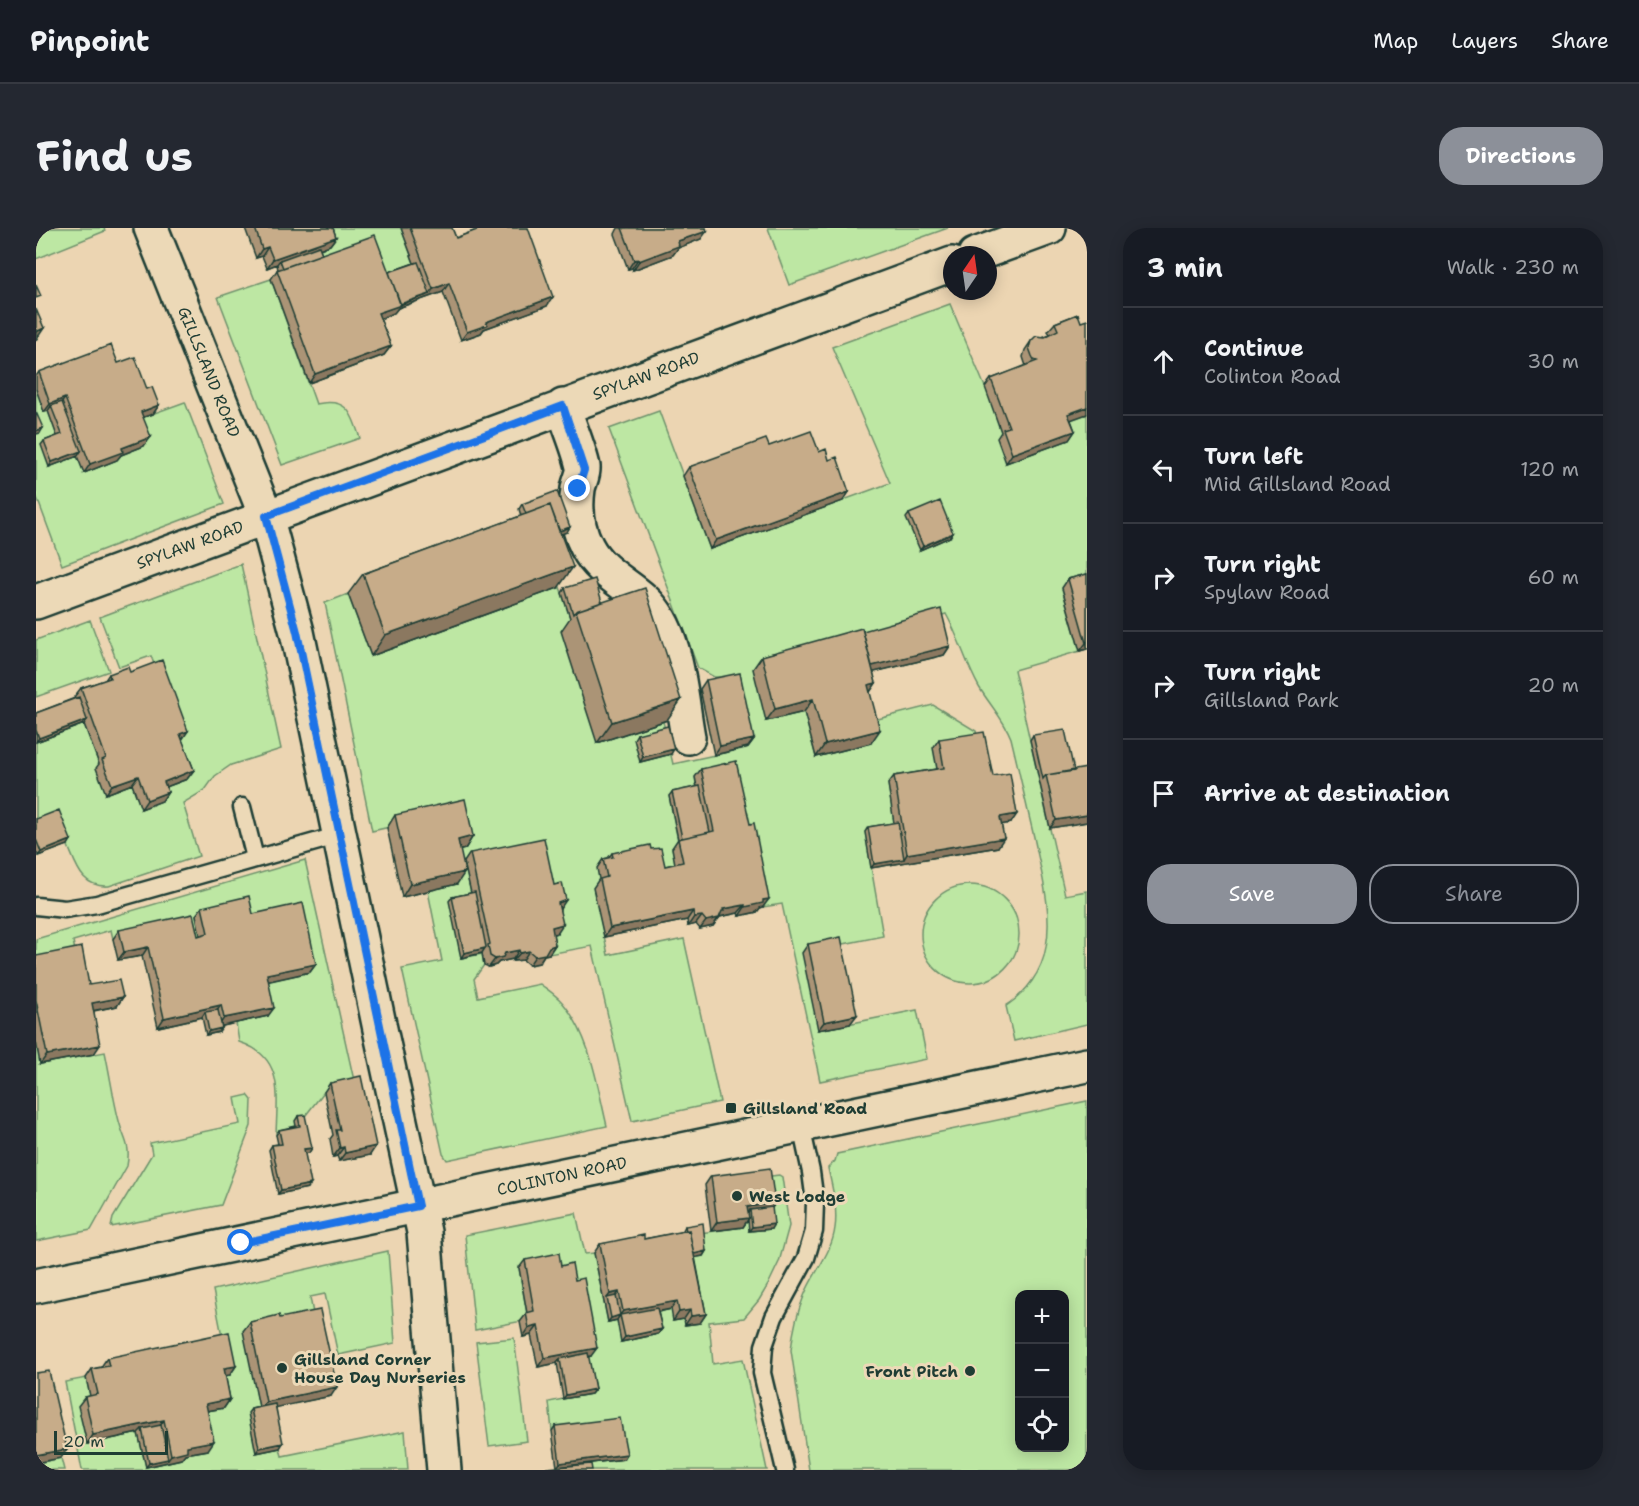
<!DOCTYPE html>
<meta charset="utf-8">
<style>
:root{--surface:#171b24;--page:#242831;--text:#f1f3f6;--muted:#9ea1a6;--line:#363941;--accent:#8c9099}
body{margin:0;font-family:"Shantell Sans",sans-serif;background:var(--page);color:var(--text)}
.controls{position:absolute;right:18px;bottom:18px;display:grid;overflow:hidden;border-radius:12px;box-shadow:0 3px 15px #0003}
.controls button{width:54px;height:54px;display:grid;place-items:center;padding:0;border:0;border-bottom:2px solid var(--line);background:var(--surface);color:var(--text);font:30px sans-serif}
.compass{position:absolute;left:907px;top:18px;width:54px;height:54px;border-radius:50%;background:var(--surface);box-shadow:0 3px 15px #0003;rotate:13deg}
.scale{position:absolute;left:18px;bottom:15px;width:114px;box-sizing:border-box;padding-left:6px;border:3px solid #1f3d34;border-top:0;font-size:16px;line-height:21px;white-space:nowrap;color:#1f3d34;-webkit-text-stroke:4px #ecd9b7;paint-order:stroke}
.stop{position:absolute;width:18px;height:18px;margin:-14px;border:4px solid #1a73e8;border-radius:50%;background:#fff}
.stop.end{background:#1a73e8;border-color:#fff;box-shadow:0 2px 6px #0008}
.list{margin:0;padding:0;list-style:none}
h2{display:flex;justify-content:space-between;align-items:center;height:78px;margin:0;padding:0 24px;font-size:26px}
h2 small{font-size:20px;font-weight:400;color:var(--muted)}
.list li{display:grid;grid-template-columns:39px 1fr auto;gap:18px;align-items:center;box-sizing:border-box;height:108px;padding:0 24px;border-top:2px solid var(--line)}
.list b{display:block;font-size:22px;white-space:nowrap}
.list p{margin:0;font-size:20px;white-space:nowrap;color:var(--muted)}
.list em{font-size:20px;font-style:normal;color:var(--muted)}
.actions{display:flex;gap:12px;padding:18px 24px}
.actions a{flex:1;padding:14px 0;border:2px solid var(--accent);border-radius:24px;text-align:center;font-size:21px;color:var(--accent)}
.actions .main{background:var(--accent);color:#fff}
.icon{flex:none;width:33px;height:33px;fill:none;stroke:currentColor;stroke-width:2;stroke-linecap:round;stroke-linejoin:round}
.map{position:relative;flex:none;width:1051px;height:1242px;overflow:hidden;border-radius:24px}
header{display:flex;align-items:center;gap:36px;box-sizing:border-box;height:84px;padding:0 30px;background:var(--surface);border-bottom:2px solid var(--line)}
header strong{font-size:28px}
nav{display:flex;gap:33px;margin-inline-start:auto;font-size:21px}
.intro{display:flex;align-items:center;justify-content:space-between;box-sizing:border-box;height:144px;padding:0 36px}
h1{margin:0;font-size:42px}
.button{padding:15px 27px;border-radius:24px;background:var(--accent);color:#fff;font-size:21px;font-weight:700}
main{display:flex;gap:36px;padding:0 36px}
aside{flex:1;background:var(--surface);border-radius:24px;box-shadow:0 3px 15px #0003}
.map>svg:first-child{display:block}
</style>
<header>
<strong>Pinpoint</strong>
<nav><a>Map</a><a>Layers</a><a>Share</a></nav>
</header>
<div class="intro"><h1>Find us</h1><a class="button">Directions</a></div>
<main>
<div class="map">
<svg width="1051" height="1242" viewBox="0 0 1051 1242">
<rect width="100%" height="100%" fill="#ecd5b2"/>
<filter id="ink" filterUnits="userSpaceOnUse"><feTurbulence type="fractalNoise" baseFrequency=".0167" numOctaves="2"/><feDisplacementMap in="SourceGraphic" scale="12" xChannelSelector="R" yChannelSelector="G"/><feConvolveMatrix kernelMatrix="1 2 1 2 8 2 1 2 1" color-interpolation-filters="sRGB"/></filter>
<g filter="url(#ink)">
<path fill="#bde7a3" stroke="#6e926c" stroke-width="1.5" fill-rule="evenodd" d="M0,0H68L69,3L0,31Z
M288,0H365L379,38L346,50L284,33L280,22Z
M732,0H912L753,57Z
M235,51L280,176C311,169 315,184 324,210L246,237L182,69Z
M914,76L949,159L1026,195L1051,186V353L1026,361L1044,423L978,442L1029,667L1051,663V796L978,813L970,778C990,765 1006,744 1010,719C1017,683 1005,644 998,609C990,576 983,543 975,510C968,491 953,476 943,459C930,436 923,409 910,386L718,441L768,484L780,529L830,494L897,477L940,503L942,513L902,548L852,556L859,599L829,604L847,708L798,718L782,802L881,782L891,831L784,853L746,676L727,679L659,549L661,562L633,568L643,618L636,620L641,643L558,660L572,727L648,711L684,874L596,893L556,718L513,726L428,634L436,669L425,730L446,726L448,737L438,751L442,769L504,756C512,762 520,767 526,774C555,808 561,857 571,898L411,932L407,926L366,741L406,733L392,663L413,625L428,621L420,584L336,603L289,375L312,366L335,428L524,359L537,399L627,493L637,536L711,520L690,449H678L662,440L573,201L623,183L674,321L854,255L796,119Z
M0,161L12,183L22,210L13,238L42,228L48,245L80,232L99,192L149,174L188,276L26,337L0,267V206L4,205L0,196Z
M205,336L245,521L195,537L179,548L169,562L147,575L163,628L73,658C46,660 41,639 32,618C28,608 24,597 20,587L0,594V514L48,496L64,539L70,566L96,556L105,580L122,562L146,512L115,428L83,439L64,389Z
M54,392L73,443L0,469V412Z
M269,632L319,857L288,864L266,892L261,902L240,907C241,868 249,828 203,814L200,795L232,788L211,695L160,687L166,714L151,695L77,711L75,702L37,713L40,728L0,735V711Z
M885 706a49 49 0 1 1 98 0a49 49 0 1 1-98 0Z
M0,813L5,836L69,824C74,847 77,870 83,893C88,913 95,916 91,938L55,1002L0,1013Z
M212,867L216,872L215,898L185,977L75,999L77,990L116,926L114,915L204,896L199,870Z
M1051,873V1242H773L755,1122C757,1104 761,1085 768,1068C777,1045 796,1025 799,1000C802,980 796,959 792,940L799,933L801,926ZM1028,1066V1220H984V1066Z
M743,947L746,949L753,998L743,1034L732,1057L723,1072L708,1090L673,1094L677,1136L707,1131L731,1242H499L588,1231L581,1194L516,1203L513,1174L527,1171L548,1130L555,1128L483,1040L492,1092L439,1102L429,1007L540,985L549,1026L558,1025L572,1094L581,1092L586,1113L618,1085L635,1081L651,1031L664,1005L707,999L728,949Z
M352,1023L359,1115L302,1127L289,1066L274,1069L278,1091L208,1103L224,1183L220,1224L244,1220L246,1228L369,1203L372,1242H46L29,1154L50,1150L56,1175L51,1216L102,1205L110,1239L164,1184L187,1113L177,1062Z
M478,1110L491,1213L453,1218L440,1114Z
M25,1230L28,1242H0V1235Z"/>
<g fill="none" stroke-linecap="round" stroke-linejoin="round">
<defs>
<path id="lane" d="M206,579L219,630
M0,678L29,681L61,676L304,607
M749,1242L726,1145L728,1118L738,1089L770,1030L778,1003L779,974L775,944L765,898"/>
<path id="street" d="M115,0L230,288L261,404L344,801L388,1004L408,1242
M939,27L1013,0
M527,178C533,198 543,220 547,239C548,246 543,254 542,261C539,281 542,302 551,319C564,344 588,354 608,372C642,403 644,466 652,509
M0,374L916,36"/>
<path id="secondary" d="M0,1058L1051,837"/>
</defs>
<use href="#lane" stroke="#1f3d34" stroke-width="21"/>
<use href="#street" stroke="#1f3d34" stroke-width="38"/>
<use href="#secondary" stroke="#1f3d34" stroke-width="38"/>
<use href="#lane" stroke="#ecd9b7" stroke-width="16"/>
<use href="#street" stroke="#ecd9b7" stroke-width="33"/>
<use href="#secondary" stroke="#ecd9b7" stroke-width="33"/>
</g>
<path fill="#ab9476" stroke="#1f3d34" stroke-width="1.5" d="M209,0H297L300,9L294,17L284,21L286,26L353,44L378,35L365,0H416L420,10L443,1V0H492L511,78L448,101L445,105L425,112L407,64L362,80L358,85L344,91L355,118L348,127L273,155L235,51L241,42H242L241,36L231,40L226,28L220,30Z
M582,0H670L665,11L642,20L637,27L597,42L596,40L592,41L579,6Z
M1042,86L1035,192L1039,203L1033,212L970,235L961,210L965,204L949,159L955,151L990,138L987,129L989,122L995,113L1014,106L1012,103L1019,95Z
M82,135L111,161L123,177L117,186L107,189L108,218L85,227L81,232L48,245L41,228L13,239L5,217L8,213L21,208L12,183L8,184L0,161V148L3,144Z
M733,218L783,224L793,232L813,264L807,273L674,321L647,248L653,239Z
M486,276L531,304L524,306L522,360L335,428L312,366L327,346L485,288L483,281Z
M873,286L914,309L884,322L870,290Z
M1051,346V421L1044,423L1026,360L1032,351Z
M529,360L566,374L631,492L561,515L525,403L534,390L526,365Z
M827,403L914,418L908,427L837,444L840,455L834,464L835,515L780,529L768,484L730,493L717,441L726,428Z
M94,444L146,512L158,542L151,551L130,559L132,564L126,573L105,581L96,556L70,566L60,540L63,536L48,496L0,514V485L39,470L38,469L45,460L69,452L73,446Z
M670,452L718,511L712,519L678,527L664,461Z
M601,506L635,526L604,534L598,511Z
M997,507L1038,543L1051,594L1014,600L994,512Z
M903,511L957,548L975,595L966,596L962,619L835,640L829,604L832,599L858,595L852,556L858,548L901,541L897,520Z
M665,541L727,679L724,680L721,684L703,688L702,685L684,689L677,698L664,701L660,696L652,698L651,692L568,709L557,660L563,651L561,640L567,631L572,630L576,625L615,621L629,638L639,636L636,620L642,611L633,568L636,564L661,559L659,549Z
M359,587L437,608L429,621L424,622L421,656L366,669L351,600Z
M0,591L32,617L2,628L0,623Z
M434,625L518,657L524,681L521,705L517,706L519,717L513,726L508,727L503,735L493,737L487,732L477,733V731L463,734L460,737L453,739L448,737L446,725L425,730L413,673L416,669L435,665L428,634Z
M166,679L217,686L280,736L274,744L232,753V788L186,798V800L183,804L170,807L166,789L122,799L106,728L82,732L77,711L83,702L162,708L164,707L160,687Z
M772,716L814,796L782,802L766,725Z
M0,728L53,757L87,769L81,778L58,783V826L4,836L0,813Z
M294,855L334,927L303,933L301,928L297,929L294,911L297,907L288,864Z
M262,888L273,925H269L272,960L242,966L233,922L236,917L242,916L240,907L243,902L260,898L259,893Z
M675,948L739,975L736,980L735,1001L713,1003L712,992L707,999L675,1003L669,957Z
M649,998L670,1023L667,1028L659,1029L670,1086L664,1095L649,1097L648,1091L637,1093L635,1081L622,1084L626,1101L622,1106L585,1114L581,1092L572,1094L558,1025L564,1016L608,1011L646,1004Z
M489,1032L525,1038L555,1128L552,1129L559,1161L555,1166L527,1171L521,1135L502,1139L495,1107L487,1109L484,1094L491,1085L483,1040Z
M244,1090L295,1168L240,1179L244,1220L220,1225L212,1185L215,1181L223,1179L207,1103L214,1094Z
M71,1130L200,1138L194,1147H189L194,1171L188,1180L171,1183L172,1222L149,1226L145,1231L110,1239L102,1205L51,1216L42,1178L49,1169L54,1168L50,1150L56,1141L65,1139Z
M519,1198L588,1231L521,1239L516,1203Z"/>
<path fill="#8b7860" stroke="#1f3d34" stroke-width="1.5" d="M671,3L665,11L642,20L637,27L597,42L603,33L642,13Z
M300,9L294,17L245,35L244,32L241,36L231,40L237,31Z
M232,19L226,28L220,30L226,21Z
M602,31L596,40L592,41L598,32Z
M413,55L407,64L362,80L358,85L336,94L342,85L394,66L397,61Z
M517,69L511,78L448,101L445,105L425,112L431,104L450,94Z
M8,100L0,112V104Z
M355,118L348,127L273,155L279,146Z
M29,170L23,179L15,178L12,183L8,184L14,176Z
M123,177L117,186L99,192L105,184Z
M1051,179V186L1026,195L1032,186Z
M7,200L4,205L0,206V203Z
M1039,203L1033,212L970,235L976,226Z
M115,209L108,218L85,227L81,232L48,245L54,236L86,220Z
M45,223L42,228L13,239L16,234Z
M813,264L807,273L674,321L680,312Z
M534,299L531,304L505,313L508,309Z
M917,305L914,309L884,322L887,318Z
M537,339L522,360L335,428L349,407Z
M1051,414V421L1044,423L1050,415Z
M914,418L908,427L826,447L832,438Z
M840,455L831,468L832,457Z
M777,471L768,484L730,493L739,481Z
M645,472L631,492L561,515L576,494Z
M51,492L48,496L0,514L3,510Z
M844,502L835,515L780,529L789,516Z
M152,503L146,512L144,506Z
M718,511L712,519L678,527L684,518Z
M638,521L635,526L604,534L607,529Z
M158,542L151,551L122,562L128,554Z
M102,548L96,556L70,566L76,557Z
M132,564L126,573L105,581L111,572Z
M981,586L975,595L958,598L964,589Z
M1051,587V594L1014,600L1020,592Z
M437,608L429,621L413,625L422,612Z
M968,610L962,619L835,640L838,636L868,631L871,626Z
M35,612L32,617L2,628L5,624Z
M429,644L421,656L366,669L374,656Z
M733,671L727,679L724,680L721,684L703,688L709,679L727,672Z
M530,672L524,681L522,675Z
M709,677L702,685L683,689L677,698L664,701L670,693L687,681Z
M657,683L651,692L568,709L574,700Z
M666,688L660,696L652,698L658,689Z
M527,696L521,705L510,708L516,699Z
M519,717L513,726L508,727L503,735L493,737L499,728L513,719Z
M112,719L106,728L82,732L88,724Z
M449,720L446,725L425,730L428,725Z
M483,722L477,731L463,734L460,737L453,739L459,731L469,725Z
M493,723L487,732L477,733L484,725Z
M280,736L274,744L225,755L231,746Z
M87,769L81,778L50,784L56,775Z
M185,777L179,786L169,784L166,789L122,799L128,790Z
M238,780L232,788L182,799L188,790Z
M821,787L814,796L782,802L788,794Z
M186,800L183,804L170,807L173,803Z
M64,817L58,826L4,836L11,827Z
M340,918L334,927L303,933L309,925Z
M308,919L301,928L297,929L304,920Z
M276,920L273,925L265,926L268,921Z
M275,956L272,960L242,966L245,962Z
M739,975L733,984L714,982L711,987V979Z
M713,990L707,999L675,1003L681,994Z
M738,996L735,1001L713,1003L716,999Z
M670,1023L667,1028L652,1031L655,1026Z
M583,1064L577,1073L571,1070L574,1066Z
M641,1073L635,1081L585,1091L584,1087L581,1092L572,1094L575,1090L584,1087L587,1083Z
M654,1082L648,1091L637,1093L643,1084Z
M670,1086L664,1095L649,1097L655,1088Z
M502,1098L495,1107L487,1109L493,1100Z
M626,1101L622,1106L585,1114L589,1109Z
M561,1120L555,1128L524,1134V1131L521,1135L502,1139L508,1130Z
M200,1138L194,1147L182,1149L188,1140Z
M301,1159L295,1168L224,1183L230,1174Z
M559,1161L555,1166L527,1171L530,1167Z
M194,1171L188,1180L164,1184L170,1176Z
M128,1192L122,1201H106L102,1205L51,1216L57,1207Z
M178,1213L172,1222L149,1226L145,1231L110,1239L113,1235L132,1231L135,1227L151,1218Z
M247,1215L244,1220L220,1225L223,1220Z
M31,1221L25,1230L0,1235V1227Z
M591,1226L588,1231L521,1239L524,1235Z"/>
<path fill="#c7ac89" stroke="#1f3d34" stroke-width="1.5" d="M219,0H297L300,9L237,31L232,19L226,21Z
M374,0H416L420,10L446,0H492L517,69L450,94L451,97L431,104L413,55L397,61Z
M586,0H670L671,3L642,13L643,18L603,33L602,31L598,32Z
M339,7L365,77L342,85L355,118L279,146L241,42Z
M283,18L286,26L247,40L244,32Z
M382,34L394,66L364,76L353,44Z
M0,57L5,68L0,70Z
M0,81L8,100L0,104Z
M1042,86L1045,94L1051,92V179L1032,186L1039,203L976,226L967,201L973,199L955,151L1001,133L998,132L996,128L993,120L995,113L1000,108L1009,109L1022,102L1019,95Z
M75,117L82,135L99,129L111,161L116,159L123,177L105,184L115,209L86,220L87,224L54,236L29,170L14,176L3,144Z
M26,174L45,223L16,234L8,213L26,206L15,178Z
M0,184L7,200L0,203Z
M775,203L783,224L790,221L793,232L801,229L813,264L680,312L653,239L730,211L733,218Z
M521,263L534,299L523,303L514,277L490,286L486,276Z
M904,273L917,305L887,318L873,286Z
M514,277L537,339L349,407L327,346Z
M1051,346V414L1050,415L1032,351Z
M559,351L566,374L540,383L537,386L529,360Z
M609,360L645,472L576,494L540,383Z
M905,381L914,418L836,438L827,403Z
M826,400L840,455L832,457L844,502L789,516L777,471L739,481L726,428Z
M126,432L152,503L144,506L158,542L128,554L132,564L111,572L102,548L76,557L66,532L70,530L45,460L74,450L73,446L92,439L94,444Z
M704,445L718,511L684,518L670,452Z
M43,469L51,492L3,510L0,502V485Z
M632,498L638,521L607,529L601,506Z
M1029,502L1038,543L1010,547L1007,551L997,507Z
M948,504L957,548L974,545L981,586L964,589L968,610L871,626L858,548L908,540L903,511Z
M700,533L714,596L718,595L733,671L727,672V675L709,679V677L687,681L688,683H686L683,690L670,693L666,688L658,689L657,683L574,700L564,651L571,649L567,631L577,629L576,625L614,617L615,621L625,620L629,638L647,634L642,611L678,603L665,541Z
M1051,540V587L1020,592L1010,547Z
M664,558L674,604L646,610L636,564Z
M429,571L437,608L422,612L429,644L374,656L359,587Z
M23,582L35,612L5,624L0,611V591Z
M862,594L868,631L838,636L832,599Z
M508,610L518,657L526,655L530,672L522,675L527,696L516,699L519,717L513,719L509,726L499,728L493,723L484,725L483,722L469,725L467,729L459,731L454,728L452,717L454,716L434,625Z
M439,664L450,719L449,720L428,725L416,669Z
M213,668L217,686L267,675L280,736L231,746L238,780L188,790L185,777L128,790L112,719L88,724L83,702L157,686L162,708L172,705L166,679Z
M805,709L821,787L788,794L772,716Z
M46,719L53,757L83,752L87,769L56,775L64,817L11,827L0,772V728Z
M182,782L186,800L173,803L169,784Z
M325,848L340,918L309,925L308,919L304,920L300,902H304L294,855Z
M269,887L276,920L268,921L275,956L245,962L236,917L246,916L243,902L264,898L262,888Z
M734,940L739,975L711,979L713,990L681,994L675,948Z
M736,979L738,996L716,999L714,982Z
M667,995L670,1023L658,1026L653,1002L650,1003L649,998Z
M653,1002L670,1086L655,1088L654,1082L643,1084L641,1073L587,1083L583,1064L574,1066L564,1016L608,1007V1011Z
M523,1025L525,1038L536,1035L539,1052L548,1050L561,1120L508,1130L502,1098L493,1100L490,1085L498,1083L489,1032Z
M580,1068L584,1087L575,1090L571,1070Z
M621,1080L626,1101L589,1109L584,1087Z
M284,1082L301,1159L230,1174L214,1094L243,1087L244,1090Z
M193,1104L200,1138L188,1140L194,1171L170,1176L178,1213L151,1218V1223L135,1227L128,1192L57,1207L49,1169L62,1166L56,1141L73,1138L71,1130Z
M552,1125L559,1161L530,1167L524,1131Z
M13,1143L31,1221L0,1227V1145Z
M239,1176L247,1215L223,1220L215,1181Z
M584,1190L591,1226L524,1235L519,1198Z
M125,1197L132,1231L113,1235L106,1201Z
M555,1236L556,1242H487Z"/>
</g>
<g fill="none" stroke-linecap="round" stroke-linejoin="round" filter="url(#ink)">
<path stroke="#1a73e8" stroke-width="8" d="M205,1015L382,978L261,404L230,288L527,178L548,242L542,261"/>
</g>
<g fill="#1f3d34" stroke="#ecd9b7" stroke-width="2">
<rect x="689" y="874" width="12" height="12" rx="3"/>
<circle cx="701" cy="968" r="6"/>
<circle cx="246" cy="1140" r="6"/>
<circle cx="934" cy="1143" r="6"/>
</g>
<g text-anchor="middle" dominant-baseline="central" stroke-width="6" stroke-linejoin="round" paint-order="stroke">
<g font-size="16" fill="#1f3d34" stroke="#ecd9b7">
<text transform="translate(173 144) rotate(68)">GILLSLAND ROAD</text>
<text transform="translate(610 148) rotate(-20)">SPYLAW ROAD</text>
<text transform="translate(154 317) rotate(-20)">SPYLAW ROAD</text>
<text transform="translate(526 948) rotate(-12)">COLINTON ROAD</text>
</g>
<g font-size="16" font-weight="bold" fill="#1f3d34" stroke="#ecd9b7" text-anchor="start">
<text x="707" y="880">Gillsland Road</text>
<text x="713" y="968">West Lodge</text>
<text x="258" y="1131">Gillsland Corner<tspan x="258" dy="18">House Day Nurseries</tspan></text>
<text x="922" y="1143" text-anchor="end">Front Pitch</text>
</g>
</g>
</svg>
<div class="controls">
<button>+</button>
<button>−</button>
<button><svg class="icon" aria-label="locate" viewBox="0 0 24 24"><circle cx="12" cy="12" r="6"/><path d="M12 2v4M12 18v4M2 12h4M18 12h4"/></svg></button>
</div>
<svg class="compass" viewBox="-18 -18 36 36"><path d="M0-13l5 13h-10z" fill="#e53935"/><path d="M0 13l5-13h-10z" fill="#9ea1a6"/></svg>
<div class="scale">20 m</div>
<div class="stop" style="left:205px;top:1015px"></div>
<div class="stop end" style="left:542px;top:261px"></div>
</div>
<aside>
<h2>3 min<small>Walk · 230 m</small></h2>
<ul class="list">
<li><svg class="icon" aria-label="ahead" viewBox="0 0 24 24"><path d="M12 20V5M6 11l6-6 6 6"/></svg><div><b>Continue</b><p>Colinton Road</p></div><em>30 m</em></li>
<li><svg class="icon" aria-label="left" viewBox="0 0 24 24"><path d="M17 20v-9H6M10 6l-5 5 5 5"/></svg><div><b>Turn left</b><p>Mid Gillsland Road</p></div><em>120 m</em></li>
<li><svg class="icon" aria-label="right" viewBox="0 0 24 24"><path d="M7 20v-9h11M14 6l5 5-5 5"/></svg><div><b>Turn right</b><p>Spylaw Road</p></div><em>60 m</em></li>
<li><svg class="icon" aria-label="right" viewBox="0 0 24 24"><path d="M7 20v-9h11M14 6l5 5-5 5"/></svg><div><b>Turn right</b><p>Gillsland Park</p></div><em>20 m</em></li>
<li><svg class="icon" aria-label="arrive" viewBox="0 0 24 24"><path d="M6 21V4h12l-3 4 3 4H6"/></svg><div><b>Arrive at destination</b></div></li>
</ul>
<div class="actions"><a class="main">Save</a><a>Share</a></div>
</aside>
</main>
